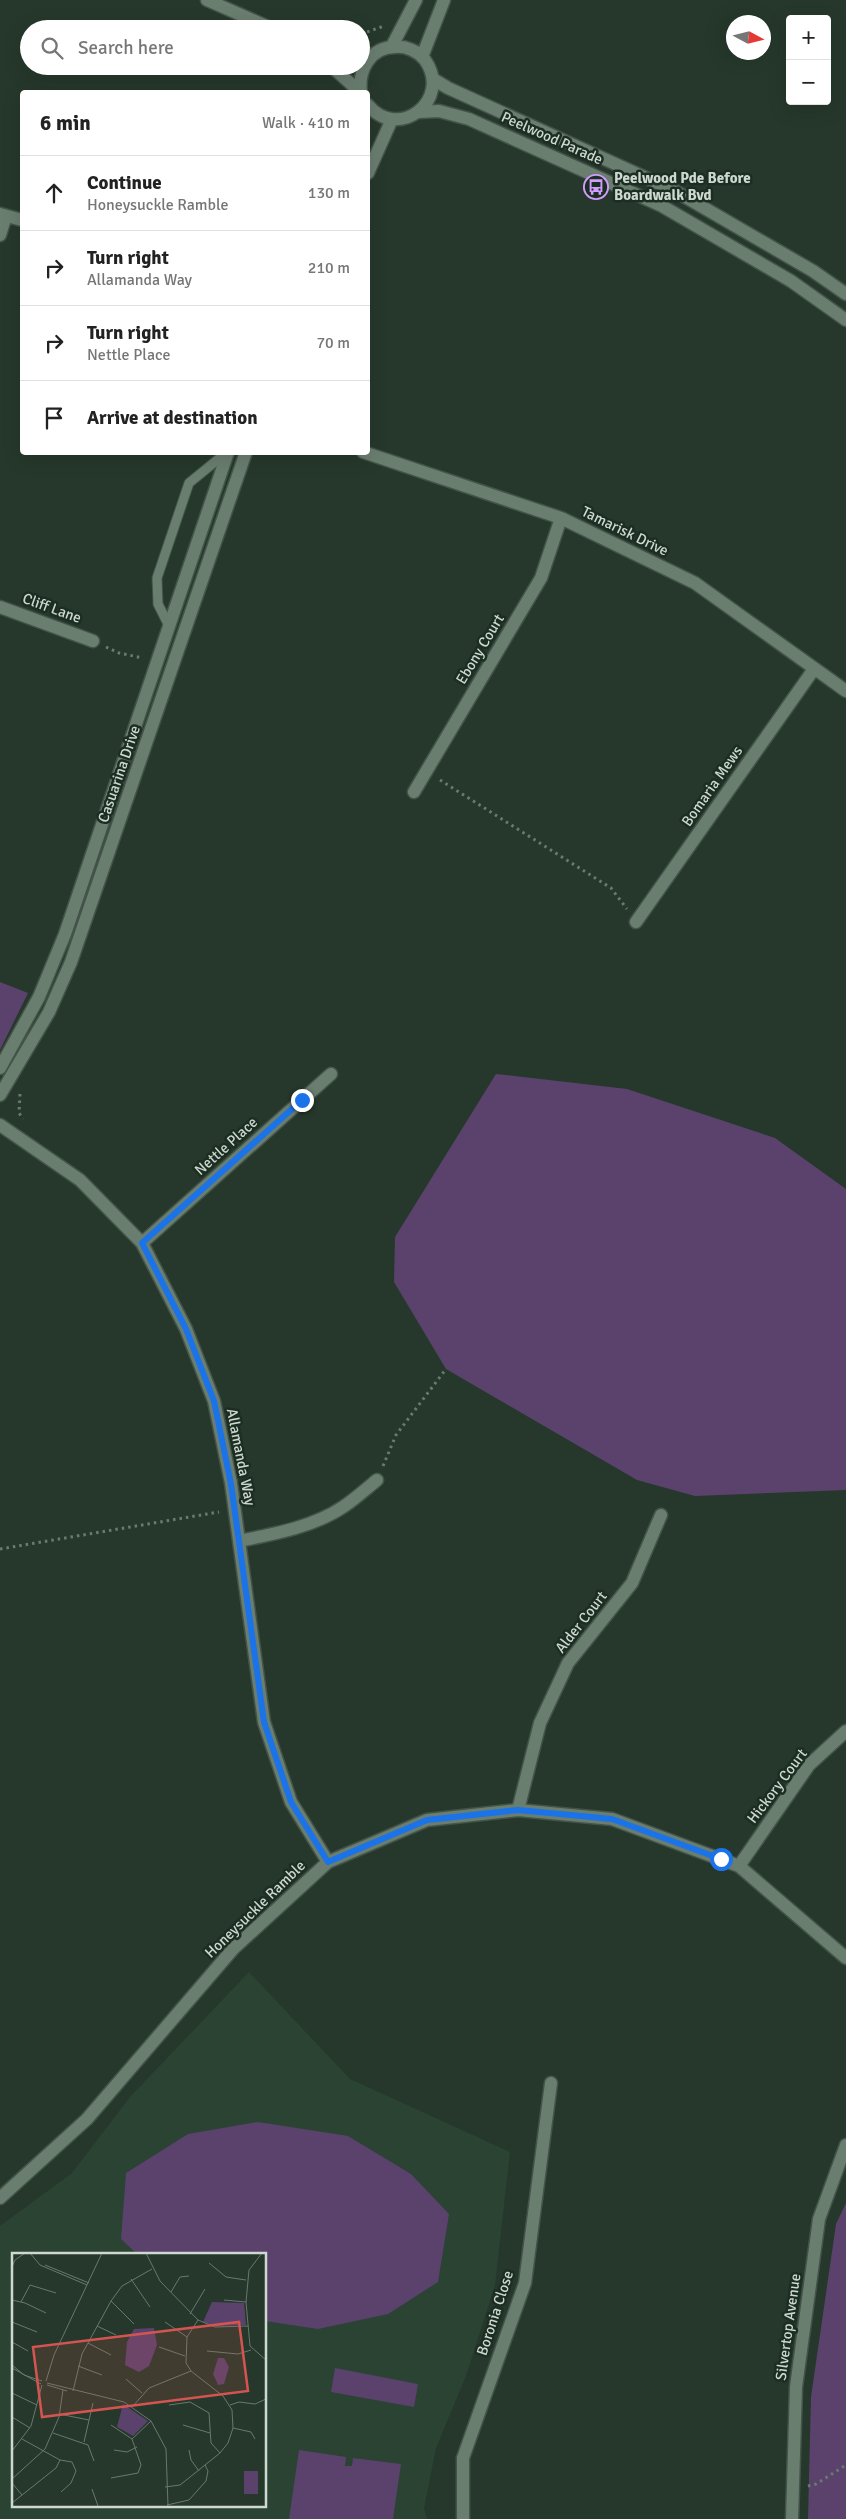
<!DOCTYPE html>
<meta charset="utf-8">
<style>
:root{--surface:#fff;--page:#f2f2f2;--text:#222;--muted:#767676;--line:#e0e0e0}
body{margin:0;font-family:Signika,sans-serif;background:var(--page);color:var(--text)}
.controls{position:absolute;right:15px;top:15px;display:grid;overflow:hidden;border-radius:5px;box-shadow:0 5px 20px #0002}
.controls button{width:45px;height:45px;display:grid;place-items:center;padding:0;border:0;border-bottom:1px solid var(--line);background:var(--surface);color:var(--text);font:25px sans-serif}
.compass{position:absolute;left:726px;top:15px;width:45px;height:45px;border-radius:50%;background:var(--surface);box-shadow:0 5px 20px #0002;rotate:97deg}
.stop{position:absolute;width:15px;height:15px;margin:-11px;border:4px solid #1a73e8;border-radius:50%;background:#fff}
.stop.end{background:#1a73e8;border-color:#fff;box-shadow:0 1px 5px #0008}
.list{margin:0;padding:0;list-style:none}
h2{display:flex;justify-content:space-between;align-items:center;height:65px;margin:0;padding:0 20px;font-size:21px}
h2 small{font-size:16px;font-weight:400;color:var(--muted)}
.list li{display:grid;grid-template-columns:32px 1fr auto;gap:15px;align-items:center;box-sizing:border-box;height:75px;padding:0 20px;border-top:1px solid var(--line)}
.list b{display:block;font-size:19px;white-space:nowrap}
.list p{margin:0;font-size:16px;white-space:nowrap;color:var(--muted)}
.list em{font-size:16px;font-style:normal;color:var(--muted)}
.icon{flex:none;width:28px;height:28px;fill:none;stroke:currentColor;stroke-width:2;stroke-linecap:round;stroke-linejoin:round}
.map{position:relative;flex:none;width:846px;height:2519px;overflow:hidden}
.search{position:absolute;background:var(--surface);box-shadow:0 5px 20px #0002;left:20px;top:20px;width:350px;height:55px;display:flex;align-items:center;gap:12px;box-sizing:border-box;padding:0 18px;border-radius:28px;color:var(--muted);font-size:19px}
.panel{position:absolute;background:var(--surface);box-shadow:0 5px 20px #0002;left:20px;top:90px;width:350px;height:365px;border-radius:5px}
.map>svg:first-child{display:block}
</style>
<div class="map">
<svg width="846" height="2519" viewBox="0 0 846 2519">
<rect width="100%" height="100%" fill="#26382b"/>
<path fill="#2a4333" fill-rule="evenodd" d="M249,1972L350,2079L510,2152L495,2285L466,2376L436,2448L424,2508L427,2519H0V2226L72,2173L130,2097ZM14,2254H265V2505H14Z"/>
<path fill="#5a426d" d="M0,982L28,993L0,1050Z
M496,1074L627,1089L775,1138L846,1189V1490L695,1496L637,1480L446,1369L394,1282L395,1237Z
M258,2122L348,2136L411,2174L449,2214L438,2282L388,2314L318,2329L265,2321V2254H137L121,2239L126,2173L188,2134Z
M846,2203V2519H808L811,2397L836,2224Z
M335,2368L418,2384L414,2407L331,2392Z
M299,2450L346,2457L345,2466H352L353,2458L401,2464L393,2519H289Z"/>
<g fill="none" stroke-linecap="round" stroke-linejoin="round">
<defs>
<path id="lane" d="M169,626L158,604L157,578L189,483L227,452"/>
<path id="street" d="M0,214L22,220
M0,235L6,216
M363,452L561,518L695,583L846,691
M0,607L93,641
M414,792L541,578L561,518
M636,922L814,669
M0,1125L80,1180L142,1243L186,1329L214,1401L231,1483L264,1722L291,1802L328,1862
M142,1243L331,1074
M239,1541C274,1534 313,1527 343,1507C355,1499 366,1489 377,1480
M518,1810L540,1723L568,1663L632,1583L661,1515
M739,1866L809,1765L846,1731
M0,2198L87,2119L233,1949L328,1862L427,1820L518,1810L612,1819L739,1866L846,1958
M463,2519V2458L525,2283L551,2083
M792,2519L796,2387L819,2219L846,2145"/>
<path id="secondary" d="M207,0L273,29
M392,46L416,0
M422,57L444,0
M331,66L360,92
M433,79L448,88L675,191L813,271L846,294
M361,92C358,71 370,47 395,47C406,46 418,51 425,60C453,100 398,142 368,105
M419,112L439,111L469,119L662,206L791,281L846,320
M368,173L392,119
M0,1068L39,997L65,934L228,452
M0,1095L49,1012L71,962L246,452"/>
</defs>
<use href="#lane" stroke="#435349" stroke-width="11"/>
<use href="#street" stroke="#435349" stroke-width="15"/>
<use href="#secondary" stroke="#435349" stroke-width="15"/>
<path stroke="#6b7a6f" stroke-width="3" stroke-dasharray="2.5 4" stroke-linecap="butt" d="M361,34L384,26
M106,647L119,653L143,658
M440,780L611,888L627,909
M20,1094L19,1113L23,1119
M383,1466L396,1435L446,1369
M0,1549L219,1512
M808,2486L816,2484L846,2465"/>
<use href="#lane" stroke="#6a7e70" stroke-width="9"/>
<use href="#street" stroke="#6a7e70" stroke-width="12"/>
<use href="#secondary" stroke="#6a7e70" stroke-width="12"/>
</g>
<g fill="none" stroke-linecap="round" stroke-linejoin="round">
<path stroke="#1a73e8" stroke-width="6" d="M302,1100L142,1243L186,1329L214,1401L231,1484L264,1722L291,1802L328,1862L427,1820L518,1810L612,1819L721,1859"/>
</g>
<defs>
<symbol id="bus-ring" viewBox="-11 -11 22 22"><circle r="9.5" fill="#1c2e22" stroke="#d29dfd" stroke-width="1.5"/><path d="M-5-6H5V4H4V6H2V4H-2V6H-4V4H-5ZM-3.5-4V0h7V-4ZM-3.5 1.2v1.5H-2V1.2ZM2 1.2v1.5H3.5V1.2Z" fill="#d29dfd"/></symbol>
</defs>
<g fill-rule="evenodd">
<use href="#bus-ring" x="582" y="173" width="28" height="28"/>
</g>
<g text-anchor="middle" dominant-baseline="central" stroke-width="5" stroke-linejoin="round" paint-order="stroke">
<g font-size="15" fill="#cdd8d0" stroke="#1c2e22">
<text transform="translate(552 138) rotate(24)">Peelwood Parade</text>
<text transform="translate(625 531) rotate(26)">Tamarisk Drive</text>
<text transform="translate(52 608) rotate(20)">Cliff Lane</text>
<text transform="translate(480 649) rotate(-59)">Ebony Court</text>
<text transform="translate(119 774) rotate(-71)">Casuarina Drive</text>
<text transform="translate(712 786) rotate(-55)">Bomaria Mews</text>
<text transform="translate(226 1146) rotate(-42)">Nettle Place</text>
<text transform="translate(241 1457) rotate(79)">Allamanda Way</text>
<text transform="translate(581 1622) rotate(-52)">Alder Court</text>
<text transform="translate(777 1786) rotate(-53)">Hickory Court</text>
<text transform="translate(255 1909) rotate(-44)">Honeysuckle Ramble</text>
<text transform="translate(495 2313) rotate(-72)">Boronia Close</text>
<text transform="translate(788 2327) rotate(-82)">Silvertop Avenue</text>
</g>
<g font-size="15" font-weight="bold" fill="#cdd8d0" stroke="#1c2e22" text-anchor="start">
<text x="614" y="178">Peelwood Pde Before<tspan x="614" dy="17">Boardwalk Bvd</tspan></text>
</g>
</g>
<g transform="translate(12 2253)">
<rect width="254" height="254" fill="#26382b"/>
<path d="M200,49L232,50L234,72L203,73L191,69ZM142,75L145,92L137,113L127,119L113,112L115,89L122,76ZM206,105H212L217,114L212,131L206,132L201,121ZM111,151L136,168L121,183L105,174ZM232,218H246V241H232Z" fill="#5a426d"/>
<path fill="none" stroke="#69786d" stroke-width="1" d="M18,0L28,12L75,32M134,0L148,28L186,67L203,74L236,73M250,0L237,17L234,49L238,93L254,107M197,10L214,24L234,27M33,12L77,30M0,14L3,7L13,0M119,26L138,54M159,39L168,24L177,23M0,47L13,50L34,60M212,47L234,49M99,48L122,71M9,49L18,32L44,40M178,61L193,36M0,69L25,79M153,69L175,84M85,73L104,82M0,89L16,98M76,90L99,102M147,94L173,103M195,98L226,101L239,97M0,112L12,122L30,128M66,113L90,122M0,115L29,131M114,126L130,140M34,128L42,102L90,0M35,130L112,149L139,168L154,196L156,253M35,132L55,138M61,138L70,101L99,48L110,33L140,16M0,140L25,152M157,152L178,149L197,160L199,190L208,200M218,152L227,149L243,151L254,146M121,153L137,135L179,118M47,161L77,167M0,164L18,175M171,172L198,180M221,175L239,179L243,186M41,180L76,192L82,208M120,186L139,168M72,189L81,150M102,197L115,199L125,194M177,197L179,207L187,218M0,198L19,173L30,132M48,207L60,209L64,218L59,230L49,239M99,225L126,220L129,212L120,186L99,172M0,226L33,196L47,164L51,137M0,230L10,242M153,234L168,232L208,200L216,190L221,175L220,157L211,143L179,118L174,110L175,84L186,67M80,236L86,253M0,250L44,215L48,207L10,186M155,252L177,247L194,228L196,218L193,212"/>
<path fill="#d45452" fill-opacity="0.15" stroke="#d45452" stroke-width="2.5" d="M227,69L236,138L30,164L21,94Z"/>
<rect width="254" height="254" fill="none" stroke="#cdd8d0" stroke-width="2.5"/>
</g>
</svg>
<div class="controls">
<button>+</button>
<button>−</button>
</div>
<svg class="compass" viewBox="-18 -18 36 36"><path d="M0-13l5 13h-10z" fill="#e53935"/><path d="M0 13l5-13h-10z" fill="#767676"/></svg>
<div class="stop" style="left:721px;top:1859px"></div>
<div class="stop end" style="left:302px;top:1100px"></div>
<div class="search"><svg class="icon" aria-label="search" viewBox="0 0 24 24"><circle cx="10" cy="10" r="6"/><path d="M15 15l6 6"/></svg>Search here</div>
<section class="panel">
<h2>6 min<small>Walk · 410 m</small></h2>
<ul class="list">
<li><svg class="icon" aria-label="ahead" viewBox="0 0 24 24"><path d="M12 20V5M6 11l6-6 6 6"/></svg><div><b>Continue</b><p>Honeysuckle Ramble</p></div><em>130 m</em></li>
<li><svg class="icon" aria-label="right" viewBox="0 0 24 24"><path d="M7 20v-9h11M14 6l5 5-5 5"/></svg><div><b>Turn right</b><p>Allamanda Way</p></div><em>210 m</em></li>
<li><svg class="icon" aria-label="right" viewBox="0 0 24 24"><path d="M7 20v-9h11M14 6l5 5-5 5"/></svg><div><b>Turn right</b><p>Nettle Place</p></div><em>70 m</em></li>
<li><svg class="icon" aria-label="arrive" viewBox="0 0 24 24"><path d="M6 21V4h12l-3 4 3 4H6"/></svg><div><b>Arrive at destination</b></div></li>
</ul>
</section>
</div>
